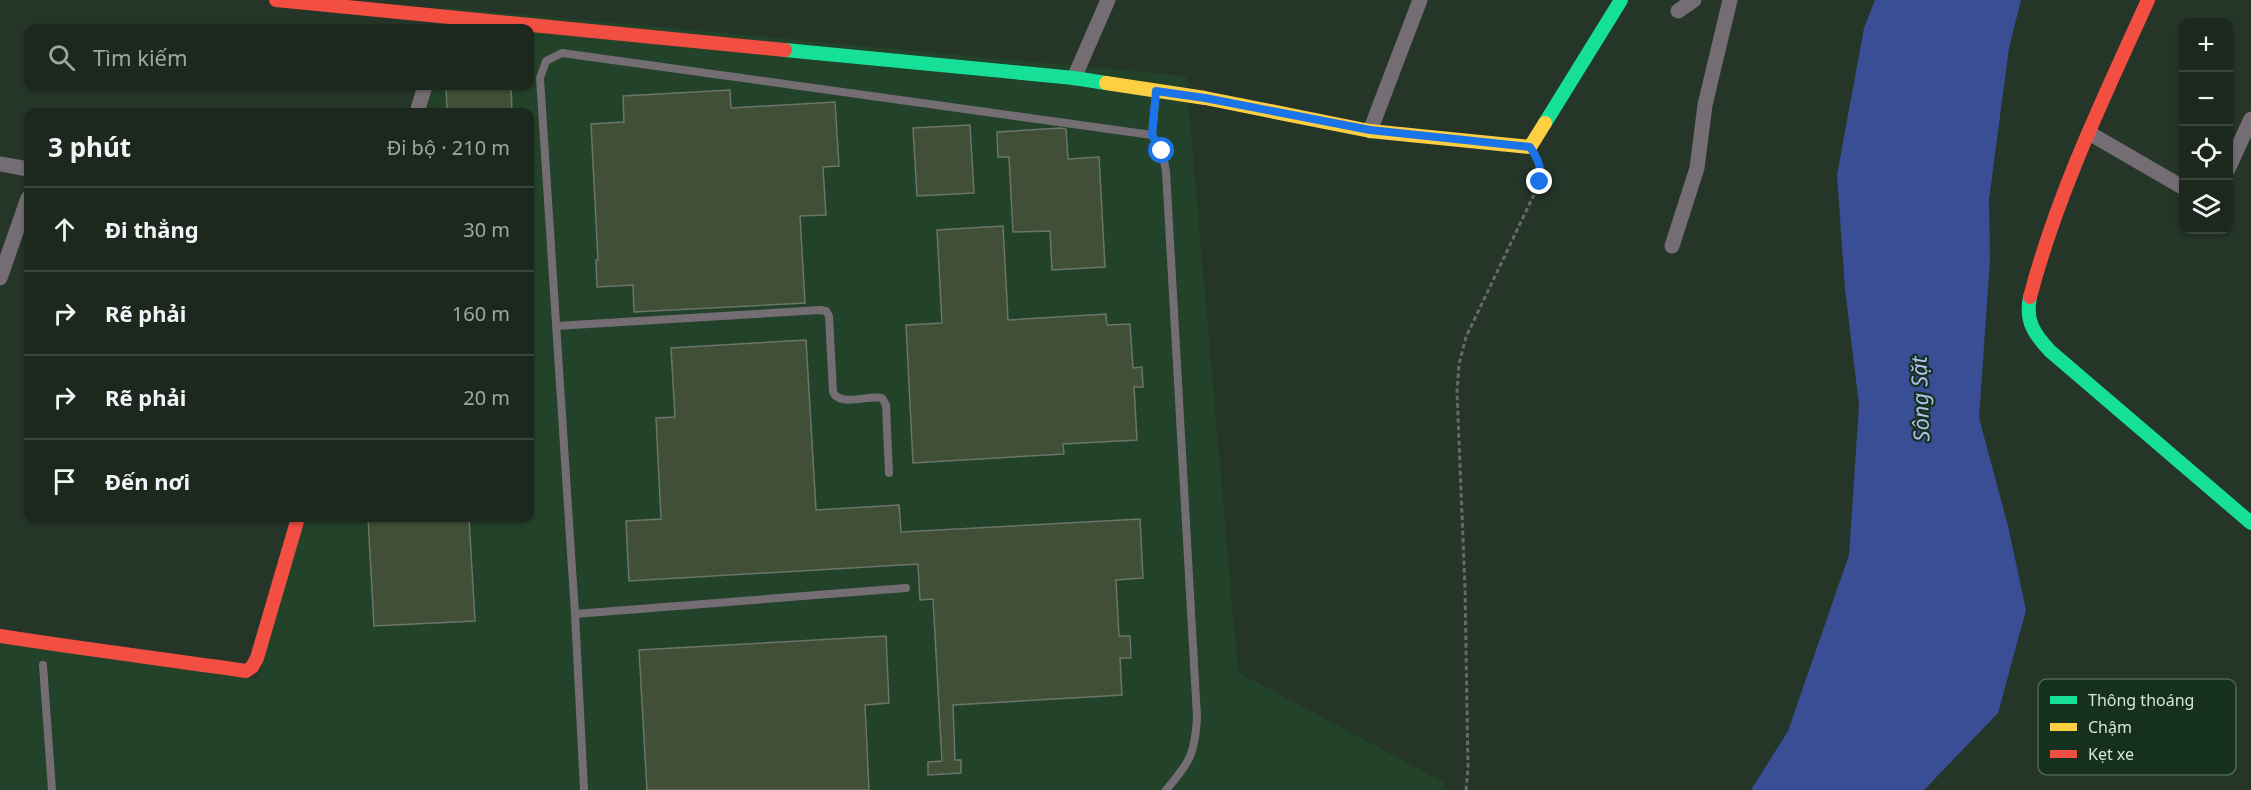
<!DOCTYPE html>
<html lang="vi">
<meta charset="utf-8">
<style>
:root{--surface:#1c281e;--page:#253027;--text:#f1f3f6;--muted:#a0a6a4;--line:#3a443c}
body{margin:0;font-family:"Noto Sans",sans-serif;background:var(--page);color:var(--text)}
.controls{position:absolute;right:18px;top:18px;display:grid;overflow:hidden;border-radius:12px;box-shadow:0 2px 4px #0004}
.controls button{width:54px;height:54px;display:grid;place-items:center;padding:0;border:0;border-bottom:2px solid var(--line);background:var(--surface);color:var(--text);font:30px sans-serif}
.stop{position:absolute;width:18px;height:18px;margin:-14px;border:4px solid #1a73e8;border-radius:50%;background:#fff}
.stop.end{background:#1a73e8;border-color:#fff;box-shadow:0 2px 6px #0008}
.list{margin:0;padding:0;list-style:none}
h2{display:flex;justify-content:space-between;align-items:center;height:78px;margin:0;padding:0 24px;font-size:26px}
h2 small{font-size:20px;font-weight:400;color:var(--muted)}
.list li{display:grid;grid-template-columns:39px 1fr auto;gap:18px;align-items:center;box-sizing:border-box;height:84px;padding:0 24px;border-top:2px solid var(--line)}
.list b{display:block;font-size:22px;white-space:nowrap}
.list em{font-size:20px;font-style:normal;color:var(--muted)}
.icon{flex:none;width:33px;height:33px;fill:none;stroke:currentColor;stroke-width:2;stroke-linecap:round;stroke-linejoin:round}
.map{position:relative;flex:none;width:2251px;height:790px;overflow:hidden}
.search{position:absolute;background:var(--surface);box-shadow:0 2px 4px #0004;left:24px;top:24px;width:510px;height:66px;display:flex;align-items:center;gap:15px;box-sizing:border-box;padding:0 21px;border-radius:12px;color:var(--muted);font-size:22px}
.panel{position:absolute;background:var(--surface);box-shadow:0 2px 4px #0004;left:24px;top:108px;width:510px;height:414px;border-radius:12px}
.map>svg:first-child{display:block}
</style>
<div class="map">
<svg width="2251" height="790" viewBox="0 0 2251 790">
<rect width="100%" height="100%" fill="#253528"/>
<path fill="#22422a" d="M443,7L1186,76L1238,672L1445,783L1443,790H0V643L258,679L302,518H530V112H414L421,86H530V28H437Z"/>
<path fill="#3a4e96" d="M1875,0H2021L2009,48L1989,200L1990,260L1979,418L2008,526L2026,610L1998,713L1924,790H1751L1788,731L1849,555L1859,405L1845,289L1837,175L1864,28Z"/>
<path fill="#404f36" stroke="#6b7569" stroke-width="1.5" d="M446,86H511L512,112H447Z
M730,90L731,108L835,102L839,166L823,167L826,215L800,216L805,303L634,312L633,285L597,287L596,260H598L591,124L624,122L623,96Z
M970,125L974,193L917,196L913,128Z
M1061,128L1066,129L1068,159L1099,157L1105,267L1052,270L1050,231L1013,232L1009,157H998L997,132Z
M1003,226L1008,320L1106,314L1107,325L1130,324L1133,368L1142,367L1143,387H1134L1137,440L1063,444L1064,454L913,463L906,325L942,323L937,230Z
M806,340L816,510L899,505L901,532L1140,519L1143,578L1116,580L1119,636H1130L1131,658H1120L1122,695L953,705L955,760H961V773L928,775V762L942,761L933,599L920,600L918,564L629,581L626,521L661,519L656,418L675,417L671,348Z
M368,518H469L475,621L374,626Z
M886,636L889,703L865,705L869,790H647L639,650Z"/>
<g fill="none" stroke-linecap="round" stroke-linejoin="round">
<path stroke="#6a696a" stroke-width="3" stroke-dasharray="4.5 3" stroke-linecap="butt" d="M1466,790L1468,769L1465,588L1457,392L1459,364L1466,337L1540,182L1542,171L1539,163"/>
<path stroke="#746d74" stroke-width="8" d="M1152,135L1156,93
M556,326L820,310L826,311L829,316L833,392C840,407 867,395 882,398L886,405L889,473
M575,614L906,588
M43,665L52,790
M584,790L575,614L540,78L546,61L562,53L1152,135L1162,151L1166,171L1197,717C1195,754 1190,762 1166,790"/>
<path stroke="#746d74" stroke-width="15" d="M1678,11L1694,0
M1074,78L1108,0
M417,112L425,86
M1370,131L1420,0
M2089,133L2184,188
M0,164L28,169
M2228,169L2251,119
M1672,246L1697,168L1705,105L1730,0
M0,278L28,198"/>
<path stroke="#16e098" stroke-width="14" d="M785,50L1074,78L1106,83
M1545,123L1621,0
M2030,297C2025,321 2034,334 2050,351L2251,523"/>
<path stroke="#ffcf43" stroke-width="14" d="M1106,83L1205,98L1370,131L1530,147L1545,123"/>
<path stroke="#f24e42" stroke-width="14" d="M276,0L785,50
M2030,297C2057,194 2104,97 2148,0
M0,636C82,649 164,659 246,671L252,667L257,658L298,518"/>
</g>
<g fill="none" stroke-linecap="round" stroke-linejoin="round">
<path stroke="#1a73e8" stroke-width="8" d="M1162,151L1152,135L1156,91L1205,98L1370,130L1530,147C1538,159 1542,167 1540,182"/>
</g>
<g text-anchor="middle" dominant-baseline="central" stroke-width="4.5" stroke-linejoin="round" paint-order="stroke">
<g font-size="22" font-style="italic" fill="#afbfeb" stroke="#15301c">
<text transform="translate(1919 399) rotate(-92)">Sông Sặt</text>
</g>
</g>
<rect x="2038" y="679" width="198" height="96" rx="9" fill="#15301c" stroke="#4f6654" stroke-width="1.5"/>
<rect x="2050" y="696" width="27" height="8" fill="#16e098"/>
<rect x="2050" y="723" width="27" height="8" fill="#ffcf43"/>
<rect x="2050" y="750" width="27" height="8" fill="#f24e42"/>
<g font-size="16" fill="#d5e5d8">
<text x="2088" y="706">Thông thoáng</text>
<text x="2088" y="733">Chậm</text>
<text x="2088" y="760">Kẹt xe</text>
</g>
</svg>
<div class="controls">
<button>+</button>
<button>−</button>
<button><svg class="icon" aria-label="locate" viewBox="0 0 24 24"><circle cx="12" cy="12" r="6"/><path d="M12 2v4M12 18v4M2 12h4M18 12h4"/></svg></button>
<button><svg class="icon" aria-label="layers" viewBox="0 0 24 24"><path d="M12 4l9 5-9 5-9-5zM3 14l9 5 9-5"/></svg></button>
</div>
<div class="stop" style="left:1162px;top:151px"></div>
<div class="stop end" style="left:1540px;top:182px"></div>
<div class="search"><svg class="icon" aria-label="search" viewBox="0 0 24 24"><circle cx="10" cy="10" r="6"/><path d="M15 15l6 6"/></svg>Tìm kiếm</div>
<section class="panel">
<h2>3 phút<small>Đi bộ · 210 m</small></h2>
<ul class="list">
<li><svg class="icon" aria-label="ahead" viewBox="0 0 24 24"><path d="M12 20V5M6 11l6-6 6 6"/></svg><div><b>Đi thẳng</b></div><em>30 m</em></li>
<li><svg class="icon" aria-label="right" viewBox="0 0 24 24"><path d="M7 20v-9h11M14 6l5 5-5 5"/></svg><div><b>Rẽ phải</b></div><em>160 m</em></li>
<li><svg class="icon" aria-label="right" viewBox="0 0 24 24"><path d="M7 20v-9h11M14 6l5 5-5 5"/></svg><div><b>Rẽ phải</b></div><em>20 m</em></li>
<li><svg class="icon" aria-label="arrive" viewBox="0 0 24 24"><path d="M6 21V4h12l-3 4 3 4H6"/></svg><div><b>Đến nơi</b></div></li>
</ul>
</section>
</div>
